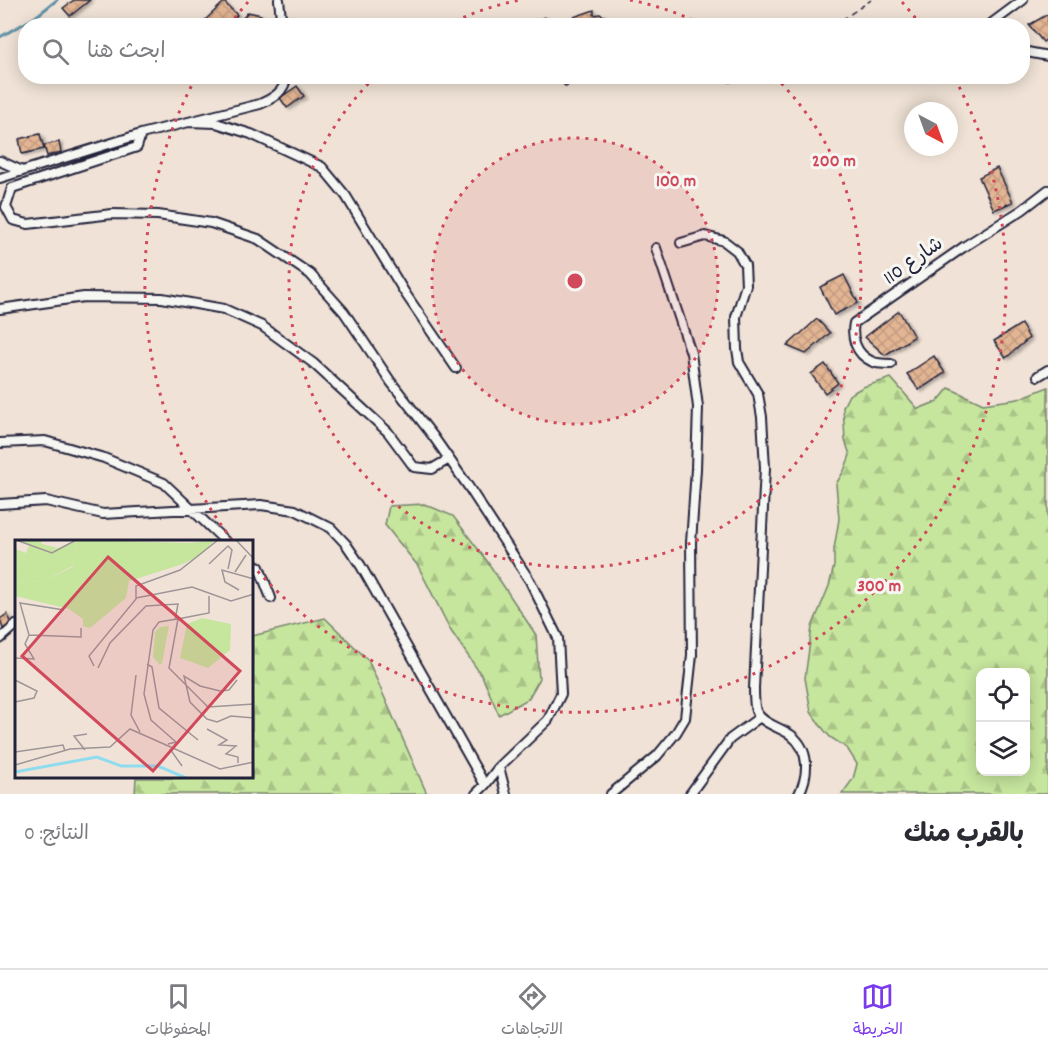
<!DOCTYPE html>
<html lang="ar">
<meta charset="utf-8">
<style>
:root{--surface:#fff;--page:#f2f2f3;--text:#2b2b33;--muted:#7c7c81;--line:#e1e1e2;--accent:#7c3aed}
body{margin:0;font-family:Dekko,"Playpen Sans Arabic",sans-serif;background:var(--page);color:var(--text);direction:rtl}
.controls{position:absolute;right:18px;bottom:18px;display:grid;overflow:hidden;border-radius:12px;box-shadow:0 3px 15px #0003}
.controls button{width:54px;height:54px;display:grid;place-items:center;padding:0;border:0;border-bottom:2px solid var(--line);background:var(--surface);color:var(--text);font:30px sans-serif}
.compass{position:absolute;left:904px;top:102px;width:54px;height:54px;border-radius:50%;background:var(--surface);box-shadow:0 3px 15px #0003;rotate:139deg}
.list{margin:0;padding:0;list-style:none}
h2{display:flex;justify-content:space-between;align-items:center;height:78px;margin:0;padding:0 24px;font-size:26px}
h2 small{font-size:20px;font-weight:400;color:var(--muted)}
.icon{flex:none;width:33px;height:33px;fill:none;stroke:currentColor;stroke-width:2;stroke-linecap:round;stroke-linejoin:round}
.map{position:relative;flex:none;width:1048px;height:794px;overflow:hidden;direction:ltr}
.search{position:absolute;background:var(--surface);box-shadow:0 3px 15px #0003;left:18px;right:18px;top:18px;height:66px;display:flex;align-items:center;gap:15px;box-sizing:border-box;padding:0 21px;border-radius:24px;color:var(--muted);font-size:22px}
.sheet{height:174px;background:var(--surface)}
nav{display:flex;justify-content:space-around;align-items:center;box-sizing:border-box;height:84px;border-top:2px solid var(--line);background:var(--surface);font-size:16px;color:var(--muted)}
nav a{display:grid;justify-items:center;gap:3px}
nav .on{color:var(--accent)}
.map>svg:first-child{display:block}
</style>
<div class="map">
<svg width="1048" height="794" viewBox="0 0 1048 794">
<defs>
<pattern id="forest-firs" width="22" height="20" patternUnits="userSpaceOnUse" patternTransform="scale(1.5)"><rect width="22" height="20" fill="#c6e59d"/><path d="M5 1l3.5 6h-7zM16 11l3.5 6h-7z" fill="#aac488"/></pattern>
<pattern id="building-cross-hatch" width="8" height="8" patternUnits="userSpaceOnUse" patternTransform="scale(1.5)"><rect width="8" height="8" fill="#e2b593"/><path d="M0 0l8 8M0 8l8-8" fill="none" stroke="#c29b80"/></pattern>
<filter id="shadow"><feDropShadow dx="3" dy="2" stdDeviation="1.5" flood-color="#0004"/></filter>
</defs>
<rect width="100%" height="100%" fill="#f0e2d6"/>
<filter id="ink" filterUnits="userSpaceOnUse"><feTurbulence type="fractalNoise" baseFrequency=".0167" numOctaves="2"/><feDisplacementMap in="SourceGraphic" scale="12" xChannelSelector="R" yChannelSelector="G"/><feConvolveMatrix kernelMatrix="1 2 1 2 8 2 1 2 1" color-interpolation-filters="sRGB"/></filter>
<g filter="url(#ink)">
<path fill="url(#forest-firs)" stroke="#74846c" stroke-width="1.5" fill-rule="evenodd" d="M891,378L918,409L938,401L949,388L983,404L1018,399L1048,387V794H842L853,779L857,764L847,748L830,737L820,725L811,712L805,678L812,627L829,586L834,566V549L839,519L836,484L844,471L850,455L845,440L843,407L849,395L863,387ZM980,672H1026V772H980Z
M424,504L453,516L487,561L536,635L539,680L528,699L499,715L482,676L451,631L418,566L385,525L389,506Z
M325,618L368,660L427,794H135L136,778H252V636Z"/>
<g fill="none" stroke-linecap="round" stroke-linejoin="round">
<path stroke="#6392a7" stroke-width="3" d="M0,37L34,18L57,0"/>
</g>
<path fill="url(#building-cross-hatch)" stroke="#22223b" stroke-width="1.5" filter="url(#shadow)" d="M74,0H90L70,16L63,8Z
M224,2L237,15L226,26H208L204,21Z
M594,10V15L600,14L610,19L612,26H527L544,17L556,23Z
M248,12L261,15L264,24L236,26Z
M1048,14V38L1043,42L1029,25Z
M297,86L304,96L287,108L280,98Z
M40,134L44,149L22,154L19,139Z
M59,142L61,152L47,156L44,145Z
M997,168L1013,202L994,210L979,177Z
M844,275L858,303L834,315L820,287Z
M899,311L914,337L885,355L865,337Z
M817,319L830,333L806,354L787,346Z
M1021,324L1029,338L1006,358L994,341Z
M934,356L945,373L919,390L907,374Z
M825,364L838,383L825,393L811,374Z
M7,614L12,623L3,629L0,619Z"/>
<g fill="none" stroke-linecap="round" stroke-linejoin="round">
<defs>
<path id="street" d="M279,0L282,26
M988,26L1023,0
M1022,51L1048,56
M188,122L216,123L251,134L322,167L346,196L405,293L456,368
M141,134L137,147L12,188L6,207L13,220L28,224L112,214L158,215L211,223L258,239L310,274L344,312L391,382L433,436L468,486L530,581L558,638L561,694L548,720L499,767L485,785
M0,161L22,171
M0,178L141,134L260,104C274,98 284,92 287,76
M681,243L705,236L724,241L737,251L745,265L746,285L736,317L737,349L739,362L758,394L762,417L765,468L754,688C754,695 754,705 756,711C762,724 780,727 791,735C810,750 809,774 799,794
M0,309L84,297L162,298L224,309L262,326L313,363L388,432L414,467L432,469L449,459
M891,364C885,364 876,364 871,361C856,354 851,338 854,323L965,246L1022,210L1048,190
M1038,376L1048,370
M0,443L45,441L104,458L164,483L226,542
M0,504L46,501L103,514L261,505L295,510L331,528L346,544L361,566L485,785L476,794
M252,563L259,567L271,598
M0,639L16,625
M499,767L506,794
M611,794L657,756L676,733L685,718L692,655L691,543L696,469L698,407L691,353L656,248
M690,794L730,739L760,717"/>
</defs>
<use href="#street" stroke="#22223b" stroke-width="12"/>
<path stroke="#22223b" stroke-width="1.5" stroke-dasharray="6 4.5" stroke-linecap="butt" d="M833,26L871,0
M560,76L559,81L565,86L611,76
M707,76L730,82L752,76"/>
<use href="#street" stroke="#f6f6f2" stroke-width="8"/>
</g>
</g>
<circle cx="575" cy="281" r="143" fill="#d1495b" fill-opacity=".12"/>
<g fill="none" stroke="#d1495b" stroke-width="3" stroke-dasharray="3 6">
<circle cx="575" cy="281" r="143"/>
<path d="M447 25A286 286 0 0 1 520 0M630 0A286 286 0 0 1 703 25M775 77A286 286 0 1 1 375 77"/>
<path d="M232 540A430 430 0 0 1 195 79M229 25A430 430 0 0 1 248 2M902 2A430 430 0 0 1 921 25M955 79A430 430 0 0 1 253 566"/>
</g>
<g text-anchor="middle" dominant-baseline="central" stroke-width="6" stroke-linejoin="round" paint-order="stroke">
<g font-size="20" fill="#22223b" stroke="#f6f6f2">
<text transform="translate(914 262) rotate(-35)">شارع 110</text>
</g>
</g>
<g transform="translate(15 540)">
<rect width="238" height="238" fill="#f0e2d6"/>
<path d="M3,0H25L27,4L43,8L62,0L58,26L28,41L0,43V24L11,22L25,26L50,15V11H22L0,19V9L11,13L14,5Z" fill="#c6e59d"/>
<path d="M62,0L174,3L200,0L187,14L168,24L114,41L111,58L75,88L68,86V79L54,69L0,56V43L28,41L58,27ZM22,11H50L51,18L25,26L11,22L0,24V19ZM187,78L216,84L215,110L193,128L165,118L172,84ZM154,86L147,123L145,125L138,117L140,92L145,87Z" fill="#c6e59d"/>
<path fill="none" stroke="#8fdcef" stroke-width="3" d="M0,232L82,217L106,226H143L171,238"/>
<path fill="none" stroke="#9e9598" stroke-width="1.5" d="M1,0L37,13L61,0M221,0L239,19M194,24L213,6L217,10L213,29M220,32L231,15M224,50L210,42L207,30L239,39M194,56V73L163,79L154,128L193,167L239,164M121,58L177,47L216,61L239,54M14,95L5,63L49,70M14,95L66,97V88M0,118L19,119L10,104L14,95M132,124L137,127L144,168L183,200M79,126L74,116L121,59V46L165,30L203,0M83,128L95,103L131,66L163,64L160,80M121,135L116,175L125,192M0,140L22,151L19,158L0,162M222,140L214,150L205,151L185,146L169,136L175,162L192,179L202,182L216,176L239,178M192,189L212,200L204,205L221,206L211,214L223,217V223M153,204L161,202L136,180L129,154L138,90L144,82L162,79M155,209L167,226M70,210L59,196L72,194M0,212L48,205L50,211M0,225L55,209L95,207L115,189L205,229L239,222"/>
<path fill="#d1495b" fill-opacity="0.15" stroke="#d1495b" stroke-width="3" d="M93,17L225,131L138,231L7,116Z"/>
<rect width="238" height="238" fill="none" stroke="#22223b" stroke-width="3"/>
</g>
<circle cx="575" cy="281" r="9" fill="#d1495b" stroke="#f6f6f2" stroke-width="3"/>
<g font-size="18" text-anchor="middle" font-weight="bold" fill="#d1495b" stroke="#f6f6f2" stroke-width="6" stroke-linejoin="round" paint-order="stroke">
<text x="834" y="166">200 m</text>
<text x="676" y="186">100 m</text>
<text x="879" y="591">300 m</text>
</g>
</svg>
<div class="controls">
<button><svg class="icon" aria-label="locate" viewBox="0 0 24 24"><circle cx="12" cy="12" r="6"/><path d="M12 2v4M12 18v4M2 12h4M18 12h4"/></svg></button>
<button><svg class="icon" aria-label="layers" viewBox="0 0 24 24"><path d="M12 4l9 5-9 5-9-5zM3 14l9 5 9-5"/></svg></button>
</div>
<svg class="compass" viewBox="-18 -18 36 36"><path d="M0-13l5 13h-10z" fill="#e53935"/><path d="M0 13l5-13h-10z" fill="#7c7c81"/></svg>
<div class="search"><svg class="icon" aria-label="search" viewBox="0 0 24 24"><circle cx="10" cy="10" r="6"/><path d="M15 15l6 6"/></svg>ابحث هنا</div>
</div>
<section class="sheet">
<h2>بالقرب منك<small>النتائج: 0</small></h2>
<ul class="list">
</ul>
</section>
<nav>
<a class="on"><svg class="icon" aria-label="map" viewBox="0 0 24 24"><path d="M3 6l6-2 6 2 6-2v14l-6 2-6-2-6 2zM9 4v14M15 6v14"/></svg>الخريطة</a>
<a><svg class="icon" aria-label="directions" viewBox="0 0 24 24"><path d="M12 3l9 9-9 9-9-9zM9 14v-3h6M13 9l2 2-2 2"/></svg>الاتجاهات</a>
<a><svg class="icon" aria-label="saved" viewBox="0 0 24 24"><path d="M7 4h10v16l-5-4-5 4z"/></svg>المحفوظات</a>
</nav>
